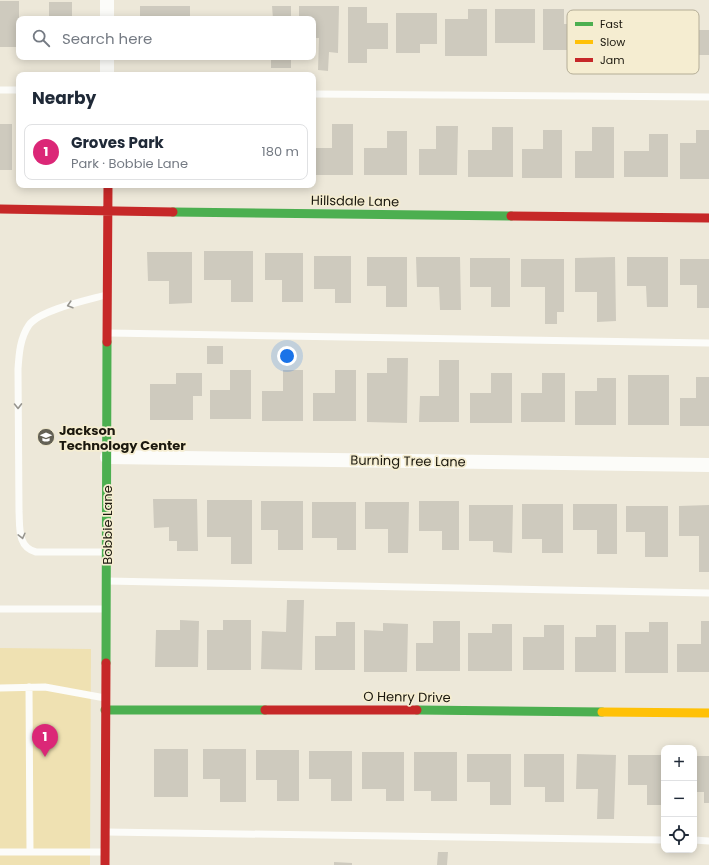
<!DOCTYPE html>
<meta charset="utf-8">
<style>
:root{--surface:#fff;--page:#f2f2f3;--text:#1f2937;--muted:#747a83;--line:#e0e1e3;--accent:#db2777}
body{margin:0;font-family:Poppins,sans-serif;background:var(--page);color:var(--text)}
.controls{position:absolute;right:12px;bottom:12px;display:grid;overflow:hidden;border-radius:8px;box-shadow:0 2px 10px #0003}
.controls button{width:36px;height:36px;display:grid;place-items:center;padding:0;border:0;border-bottom:1px solid var(--line);background:var(--surface);color:var(--text);font:20px sans-serif}
.you{position:absolute;left:287px;top:356px;width:14px;height:14px;margin:-10px;border:3px solid #fff;border-radius:50%;background:#1a73e8;box-shadow:0 0 0 6px #1a73e833}
.badge{display:grid;place-items:center;width:26px;height:26px;border-radius:50%;background:var(--accent);color:#fff;font-size:13px;font-weight:700}
.pin{position:absolute;translate:-50% -33px;filter:drop-shadow(0 1px 2px #0008)}
.pin::after{content:'';position:absolute;top:21px;width:14px;height:12px;background:inherit;clip-path:polygon(0 0,100% 0,50% 100%)}
.list{margin:0;padding:0;list-style:none}
h2{display:flex;justify-content:space-between;align-items:center;height:52px;margin:0;padding:0 16px;font-size:17px}
h2 small{font-size:13px;font-weight:400;color:var(--muted)}
.list li{display:grid;grid-template-columns:26px 1fr auto;gap:12px;align-items:center;box-sizing:border-box;height:56px;margin:0 8px 8px;padding:0 8px;border:1px solid var(--line);border-radius:8px}
.list b{display:block;font-size:15px;white-space:nowrap}
.list p{margin:0;font-size:13px;white-space:nowrap;color:var(--muted)}
.list em{font-size:13px;font-style:normal;color:var(--muted)}
.icon{flex:none;width:22px;height:22px;fill:none;stroke:currentColor;stroke-width:2;stroke-linecap:round;stroke-linejoin:round}
.map{position:relative;flex:none;width:709px;height:865px;overflow:hidden}
.search{position:absolute;background:var(--surface);box-shadow:0 2px 10px #0003;left:16px;top:16px;width:300px;height:44px;display:flex;align-items:center;gap:10px;box-sizing:border-box;padding:0 14px;border-radius:8px;color:var(--muted);font-size:15px}
.panel{position:absolute;background:var(--surface);box-shadow:0 2px 10px #0003;left:16px;top:72px;width:300px;height:116px;border-radius:8px}
.map>svg:first-child{display:block}
</style>
<div class="map">
<svg width="709" height="865" viewBox="0 0 709 865">
<rect width="100%" height="100%" fill="#ede8d9"/>
<path fill="#efe1b2" d="M0,648L91,649L90,865H0Z"/>
<path fill="#cecabe" d="M0,1H19V47H0Z
M49,2H72V19H49Z
M140,6H190V19H140Z
M272,6H291V19H273Z
M299,6H339L338,53L329,52L328,71L318,70L319,38H313V19H299Z
M348,7H367V23H388V49H367V63H348Z
M468,9H487V56H445V19H468Z
M495,9H535V43H495Z
M543,9H564V24H584V50H543Z
M396,13H437V44H420V53H396Z
M694,30H709V55H694Z
M271,57H291V68H271Z
M0,124H12V170H0Z
M332,124H353V175H313V148H332Z
M436,126H458L457,175H419V149H436Z
M492,127H513V177H468V150H492Z
M592,127H614V178H575V151H592Z
M543,130H562V178H522V149H543Z
M696,130H709V179H680V143H696Z
M387,131H407V175H364V148H387Z
M649,134H668V177H624V151H649Z
M204,251H253V302H231V280H204Z
M147,252H192V303L169,304V281H148Z
M265,253H303V302H282V280H265Z
M314,256H351V303H335V289H314Z
M367,257H407V307H386V286H367Z
M416,257H460L461,310H440L439,287H417Z
M615,257L616,321L597,322V292H575V258Z
M627,257H668V307H647L646,286H627Z
M470,258H510V307H491V287H470Z
M521,259H564V312H557V324H545V287H521Z
M680,259H709V308H697V285H680Z
M207,346H223V364H207Z
M387,358H408L407,423L367,422V373H387Z
M439,360H459V422H419L420,396H439Z
M230,370H251V419H210V390H230Z
M283,370H303V421H262V391H283Z
M335,370H356V421H313V393H335Z
M176,373H202V396H193V420H150V384H176Z
M491,373H512V423H470V393H491Z
M542,373H565V422H521V393H542Z
M628,375H669V425H628Z
M696,377H709V426H680V398H696Z
M597,378H616V425H575V391H597Z
M153,499H197L198,551H177V541H169V527L154,528Z
M207,500H252V564H231V537H207Z
M261,501H303V550H278V530H261Z
M419,501H459V550H442V531H419Z
M312,502H356V550H337V538H312Z
M365,502H409L408,553H388V529H365Z
M522,504H563V553H542V539H522Z
M573,504H617V554H597V530H573Z
M469,505H513L512,553L493,552V541H469Z
M709,505V572H699V536H679V506Z
M626,506H668V557H645V532H626Z
M287,600H304L302,670L261,669L262,631L286,632Z
M180,620L199,621L198,667H155L156,630H180Z
M223,620H251V670H207V630H223Z
M433,621H460V671H416V643H433Z
M701,621H709V672H677V644H701Z
M336,622H355V670H315V636H336Z
M649,622H668V673H625V632H649Z
M383,623L408,624L407,672H364V630L383,631Z
M492,624H512V671H468V633H492Z
M544,625H564V670H523V637H544Z
M596,625H616V672H575V637H596Z
M154,749H188V797H154Z
M203,749H246V802H220V779H203Z
M256,750H299V801H277V780H256Z
M309,751H352V801H331V779H309Z
M362,752H404V801H386V789H362Z
M414,752H457V801H431V791H414Z
M467,754H511V805H490V782H467Z
M524,754H564V802H545V787H524Z
M577,754L616,755L614,819H597L598,789H576Z
M628,755H664V805H647V785H628Z
M694,756H709V803H704V792H694Z
M438,852H448L447,865H437Z
M334,862L352,863V865H334Z"/>
<g fill="none" stroke-linecap="round" stroke-linejoin="round">
<path stroke="#fcfcf9" stroke-width="7" d="M0,90H19
M313,94L709,97
M109,333L709,343
M106,552H36C17,547 20,527 19,511L18,369C19,354 20,338 29,325C40,310 88,300 106,295
M107,581L709,593
M0,609H106
M29,687L30,852
M0,688L45,687L105,698
M106,832L664,840
M694,840L709,841
M0,852H104"/>
<path stroke="#fcfcf9" stroke-width="14" d="M107,0V19
M107,57V75
M107,457L709,465"/>
<path stroke="#4caf50" stroke-width="9" d="M173,212L511,216
M106,663L107,342
M105,710H265
M417,710L602,712"/>
<path stroke="#ffc107" stroke-width="9" d="M602,712L709,713"/>
<path stroke="#c62828" stroke-width="9" d="M0,209L173,212
M511,216L709,218
M107,342L108,185
M265,710H417
M105,865L106,663"/>
</g>
<defs><path id="oneway-chevron" d="M-2-3.5L2.5 0L-2 3.5" fill="none" stroke-width="1.6" stroke-linecap="round" stroke-linejoin="round"/></defs>
<g stroke="#97958f">
<use href="#oneway-chevron" transform="translate(70 305) rotate(163)"/>
<use href="#oneway-chevron" transform="translate(18 406) rotate(89)"/>
<use href="#oneway-chevron" transform="translate(22 536) rotate(76)"/>
</g>
<defs>
<symbol id="school-disc" viewBox="-11 -11 22 22"><circle r="9.5" fill="#646155" stroke="#f5edd1"/><path d="M0-5L7-2L0 1L-7-2ZM-4 1L0 2.5L4 1V4Q0 6-4 4Z" fill="#fff"/></symbol>
</defs>
<g fill-rule="evenodd">
<use href="#school-disc" x="36" y="427" width="20" height="20"/>
</g>
<g text-anchor="middle" dominant-baseline="central" stroke-width="3.5" stroke-linejoin="round" paint-order="stroke">
<g font-size="13" fill="#1b180e" stroke="#f5edd1">
<text transform="translate(355 201) rotate(1)">Hillsdale Lane</text>
<text transform="translate(408 461) rotate(1)">Burning Tree Lane</text>
<text transform="translate(107 525) rotate(-90)">Bobbie Lane</text>
<text transform="translate(407 697) rotate(1)">O Henry Drive</text>
</g>
<g font-size="13" font-weight="bold" fill="#1b180e" stroke="#f5edd1" text-anchor="start">
<text x="59" y="430">Jackson<tspan x="59" dy="15">Technology Center</tspan></text>
</g>
</g>
<rect x="567" y="10" width="132" height="64" rx="6" fill="#f5edd1" stroke="#b4ad96" stroke-width="1"/>
<rect x="575" y="22" width="18" height="4" fill="#4caf50"/>
<rect x="575" y="40" width="18" height="4" fill="#ffc107"/>
<rect x="575" y="58" width="18" height="4" fill="#c62828"/>
<g font-size="11" fill="#1b180e">
<text x="600" y="28">Fast</text>
<text x="600" y="46">Slow</text>
<text x="600" y="64">Jam</text>
</g>
</svg>
<div class="controls">
<button>+</button>
<button>−</button>
<button><svg class="icon" aria-label="locate" viewBox="0 0 24 24"><circle cx="12" cy="12" r="6"/><path d="M12 2v4M12 18v4M2 12h4M18 12h4"/></svg></button>
</div>
<div class="you"></div>
<div class="pin badge" style="left:45px;top:757px">1</div>
<div class="search"><svg class="icon" aria-label="search" viewBox="0 0 24 24"><circle cx="10" cy="10" r="6"/><path d="M15 15l6 6"/></svg>Search here</div>
<section class="panel">
<h2>Nearby<small></small></h2>
<ul class="list">
<li><span class="badge">1</span><div><b>Groves Park</b><p>Park · Bobbie Lane</p></div><em>180 m</em></li>
</ul>
</section>
</div>
